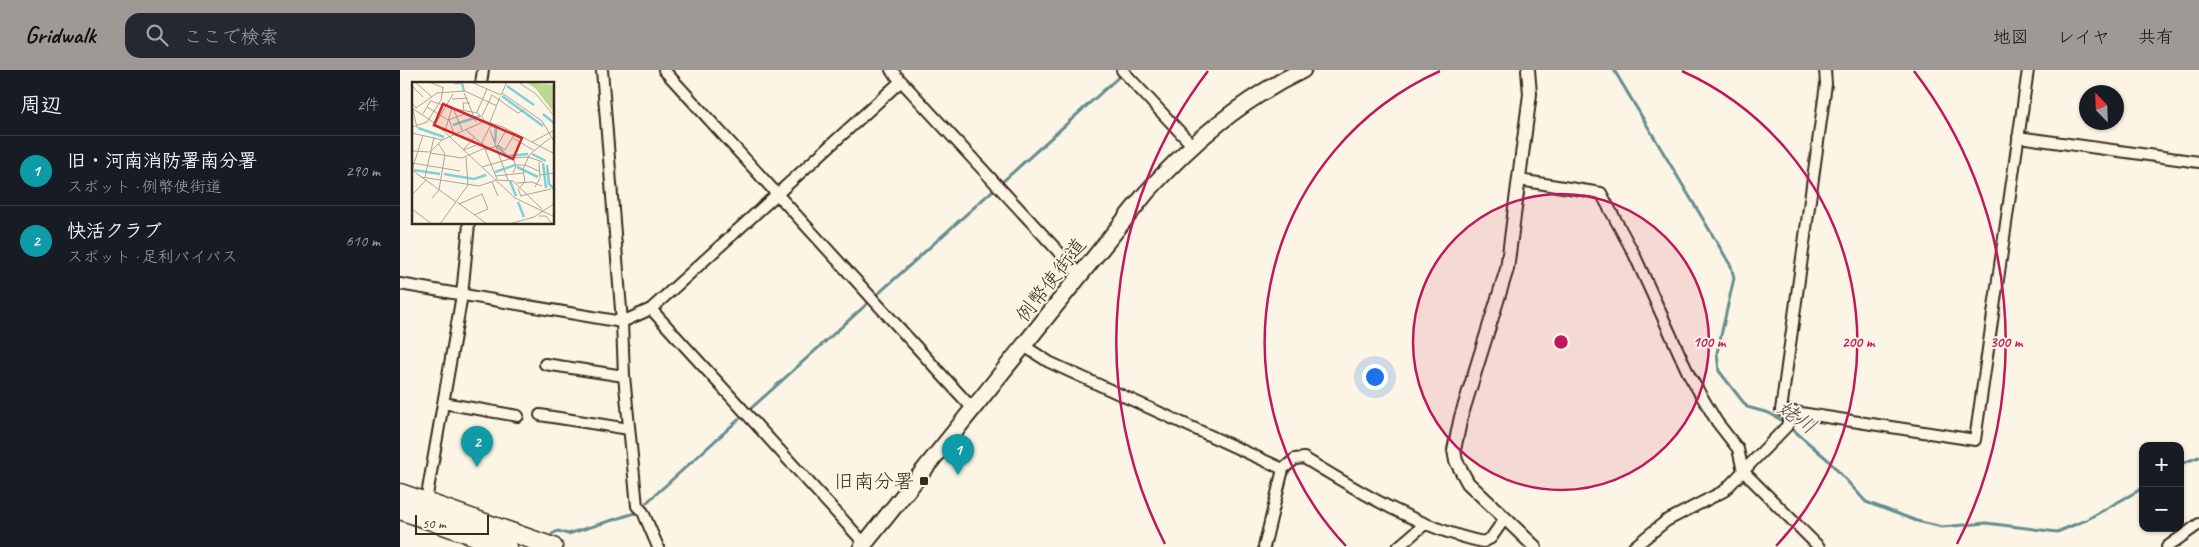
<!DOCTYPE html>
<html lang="ja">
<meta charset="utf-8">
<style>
:root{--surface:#171b24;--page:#242831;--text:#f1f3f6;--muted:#9ea1a6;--line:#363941;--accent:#9f9995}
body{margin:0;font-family:Caveat,"Klee One",sans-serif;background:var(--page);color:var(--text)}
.controls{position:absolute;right:15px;bottom:15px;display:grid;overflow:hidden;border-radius:10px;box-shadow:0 1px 4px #0004}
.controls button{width:45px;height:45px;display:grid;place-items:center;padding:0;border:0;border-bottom:1px solid var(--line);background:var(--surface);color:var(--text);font:25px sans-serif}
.compass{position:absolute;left:1679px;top:15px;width:45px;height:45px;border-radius:50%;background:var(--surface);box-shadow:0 1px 4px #0004;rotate:337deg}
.scale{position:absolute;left:15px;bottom:12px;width:74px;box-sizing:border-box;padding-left:5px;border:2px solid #3b2a1e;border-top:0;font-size:14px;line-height:18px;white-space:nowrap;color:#3b2a1e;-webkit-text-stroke:4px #fcf5e5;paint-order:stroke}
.you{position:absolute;left:974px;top:306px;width:18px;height:18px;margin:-12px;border:4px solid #fff;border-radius:50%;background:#1a73e8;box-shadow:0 0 0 8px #1a73e833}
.badge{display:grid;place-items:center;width:32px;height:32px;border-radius:50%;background:var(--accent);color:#fff;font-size:16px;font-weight:700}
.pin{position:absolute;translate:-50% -41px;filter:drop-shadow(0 1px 2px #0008)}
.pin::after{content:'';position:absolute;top:26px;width:18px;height:15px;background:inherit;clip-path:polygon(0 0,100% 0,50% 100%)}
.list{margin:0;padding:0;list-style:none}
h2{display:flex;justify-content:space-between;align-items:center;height:65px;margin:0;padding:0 20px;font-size:21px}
h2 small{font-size:16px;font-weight:400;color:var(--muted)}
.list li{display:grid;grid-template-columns:32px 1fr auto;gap:15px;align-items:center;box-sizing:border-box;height:70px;padding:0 20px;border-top:1px solid var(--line)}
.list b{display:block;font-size:19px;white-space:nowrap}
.list p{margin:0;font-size:16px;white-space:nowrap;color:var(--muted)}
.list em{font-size:16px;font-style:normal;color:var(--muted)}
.icon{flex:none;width:28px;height:28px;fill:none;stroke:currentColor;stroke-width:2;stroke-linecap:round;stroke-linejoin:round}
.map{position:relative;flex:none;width:1799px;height:477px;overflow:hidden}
header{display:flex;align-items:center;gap:30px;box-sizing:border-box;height:70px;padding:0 25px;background:var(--accent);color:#111}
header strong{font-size:24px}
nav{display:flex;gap:28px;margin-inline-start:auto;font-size:18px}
.search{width:350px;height:45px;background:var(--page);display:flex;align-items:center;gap:12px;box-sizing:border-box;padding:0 18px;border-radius:15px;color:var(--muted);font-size:19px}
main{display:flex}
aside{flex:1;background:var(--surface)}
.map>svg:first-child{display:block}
</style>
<header>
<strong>Gridwalk</strong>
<div class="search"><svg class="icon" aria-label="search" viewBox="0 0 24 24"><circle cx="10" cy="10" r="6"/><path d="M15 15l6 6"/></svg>ここで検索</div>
<nav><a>地図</a><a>レイヤ</a><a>共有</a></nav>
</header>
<main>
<aside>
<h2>周辺<small>2件</small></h2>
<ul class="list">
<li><span class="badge" style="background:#0f9aa8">1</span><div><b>旧・河南消防署南分署</b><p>スポット · 例幣使街道</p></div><em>290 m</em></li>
<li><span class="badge" style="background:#0f9aa8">2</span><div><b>快活クラブ</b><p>スポット · 足利バイパス</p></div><em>610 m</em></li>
</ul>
</aside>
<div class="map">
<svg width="1799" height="477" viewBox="0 0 1799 477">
<rect width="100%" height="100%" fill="#fcf5e5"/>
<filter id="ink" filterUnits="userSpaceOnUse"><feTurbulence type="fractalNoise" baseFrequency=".02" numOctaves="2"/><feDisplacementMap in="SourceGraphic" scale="10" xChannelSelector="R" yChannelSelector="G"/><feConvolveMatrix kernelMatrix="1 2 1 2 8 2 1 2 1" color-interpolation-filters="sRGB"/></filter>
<g filter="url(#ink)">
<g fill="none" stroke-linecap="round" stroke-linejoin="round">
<path stroke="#648e8e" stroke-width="3" d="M1214,0L1331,196L1334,208L1317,283L1319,301L1347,337L1369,343L1383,351L1427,389L1466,432L1517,451L1542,457L1586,453L1657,462L1686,450L1743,418
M1780,394L1799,387
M152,464L158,461L168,464L235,443L723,3"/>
<defs>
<path id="minor" d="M202,0L222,252L224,306L237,436L243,442L258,477
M264,0L573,339
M491,0L680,205
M722,0L792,75
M1425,0L1426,14L1381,340L1575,370L1628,0
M81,14L83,0
M1618,67L1799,92
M1119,110L1201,123L1234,184L1289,305L1317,352L1338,379L1343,401L1419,477
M0,214L222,252L251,239L501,11
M251,239L465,474
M624,276L649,292L883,399L895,389L904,388C960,422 1018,458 1083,472L1091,468L1105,448
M145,294L224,306
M43,333L118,346
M140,345L229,359
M26,431L62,225L69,154
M864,477L883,399
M998,477L1025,454
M1234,477L1266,451L1324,421L1387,356L1390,343
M1767,477L1799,454"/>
<path id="tertiary" d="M1128,0L1130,24L1107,199L1061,347L1054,380L1056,391L1068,413L1135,477"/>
<path id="secondary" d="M462,477L746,123C792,72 841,30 903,0"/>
<path id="trunk" d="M0,423L153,477
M0,440L107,477"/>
</defs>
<use href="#minor" stroke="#3b2a1e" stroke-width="14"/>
<use href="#tertiary" stroke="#3b2a1e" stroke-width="16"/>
<use href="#secondary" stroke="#3b2a1e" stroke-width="19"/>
<use href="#trunk" stroke="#3b2a1e" stroke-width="21"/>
<use href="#minor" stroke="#fcf5e5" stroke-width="10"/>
<use href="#tertiary" stroke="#fcf5e5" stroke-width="12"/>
<use href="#secondary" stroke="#fcf5e5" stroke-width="15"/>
<use href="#trunk" stroke="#fcf5e5" stroke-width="18"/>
</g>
</g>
<circle cx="1161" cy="272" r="148" fill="#c2185b" fill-opacity=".12"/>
<g fill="none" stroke="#c2185b" stroke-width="2.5">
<circle cx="1161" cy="272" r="148"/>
<path d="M946 476A297 297 0 0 1 1040 1M1282 1A297 297 0 0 1 1376 476"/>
<path d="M765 474A445 445 0 0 1 808 1M1514 1A445 445 0 0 1 1557 474"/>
</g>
<rect fill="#3b2a1e" stroke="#fcf5e5" stroke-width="2" x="519" y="406" width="10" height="10" rx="2.5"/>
<g text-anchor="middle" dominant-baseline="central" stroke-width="4" stroke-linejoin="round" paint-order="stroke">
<g font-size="20" fill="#3b2a1e" stroke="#fcf5e5">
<text transform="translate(651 210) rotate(-52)">例幣使街道</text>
</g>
<g font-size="20" fill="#3b2a1e" stroke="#fcf5e5" text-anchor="end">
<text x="514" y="411">旧南分署</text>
</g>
<g font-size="21" font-style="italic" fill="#4c544c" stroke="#fcf5e5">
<text transform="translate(1397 347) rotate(35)">姥川</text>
</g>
</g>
<g transform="translate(12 12)">
<rect width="142" height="142" fill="#fcf5e5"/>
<path d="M114,0L142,3V31L124,7Z" fill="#bbd992"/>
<path fill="none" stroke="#7fd0d8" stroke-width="2.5" d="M42,1H50L52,9M95,4L122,23M90,14L131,44M131,32L143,42M41,43L68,34M6,46L32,55M83,61L84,45M85,64L95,74L116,72M120,72L134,79M131,81L134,106M135,83L137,102L143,108M105,85L126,95M2,88L28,92M83,90L103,83M32,92L62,97L74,93M98,99L104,114M106,120L112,135"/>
<path fill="none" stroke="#afa495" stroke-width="1" d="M3,0L20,15M17,0L32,6M59,0L89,13L95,0M106,0L124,12L143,35M0,4L11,15M53,9L85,24M52,11L64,40M90,11L130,39L143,61M40,17L56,16M19,19L43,27L66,31L73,39M0,21L4,26L25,11L53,9M15,25L36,38L53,32M0,26L24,42L103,116L143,135M1,28L5,46M42,28L50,48M52,29L51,21H58M65,30L75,7M11,32L19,18M70,34L80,13L106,31L112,28M37,37L42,52M78,40L88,15M24,41L41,12M80,41L70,60L85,97M0,45L15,40L29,18L31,6M53,47L71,63M78,48L96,98M33,49L40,26M0,51L30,58M101,56L121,68M120,60L143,48M86,63L93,68L103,51M51,68L62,56M52,68L67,62M73,68L85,64L95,47M0,69L18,70L30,58L73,39L91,45L143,72M18,71L50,76L73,66M0,81L48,89M104,83H113L127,89M70,85L101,76L116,75L131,80M0,88L44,120M0,88L11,53M101,91L104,84L101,76M128,93L143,91M84,94L112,91M9,95L67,104L85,98L101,99L130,127M13,95L22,55M80,100L86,114M105,101L120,100L130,104M123,105L128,96L127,80M0,113L14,98M108,114L139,107M109,114L106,107L113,100L111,87L118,72L138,56M20,116L27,108L33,72L26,61M45,120L75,142M47,122L70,112L76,127L62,133M0,127L20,142M127,134H134L140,142M28,142L56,103L54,75M97,142L122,135L143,121"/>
<path fill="#d62828" fill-opacity="0.15" stroke="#d62828" stroke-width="2.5" d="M31,22L110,56L101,77L22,43Z"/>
<rect width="142" height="142" fill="none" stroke="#3b2a1e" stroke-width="2.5"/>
</g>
<circle cx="1161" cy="272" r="8" fill="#c2185b" stroke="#fcf5e5" stroke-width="2.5"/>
<g font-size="15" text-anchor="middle" font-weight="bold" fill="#c2185b" stroke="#fcf5e5" stroke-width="4" stroke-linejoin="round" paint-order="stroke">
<text x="1309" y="277">100 m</text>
<text x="1458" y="277">200 m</text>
<text x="1606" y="277">300 m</text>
</g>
</svg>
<div class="controls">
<button>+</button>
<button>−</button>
</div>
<svg class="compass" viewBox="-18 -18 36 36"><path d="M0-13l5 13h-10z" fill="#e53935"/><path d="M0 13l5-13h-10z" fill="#9ea1a6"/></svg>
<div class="scale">50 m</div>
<div class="you"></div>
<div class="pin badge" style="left:558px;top:405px;background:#0f9aa8">1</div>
<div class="pin badge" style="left:77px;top:397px;background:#0f9aa8">2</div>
</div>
</main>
